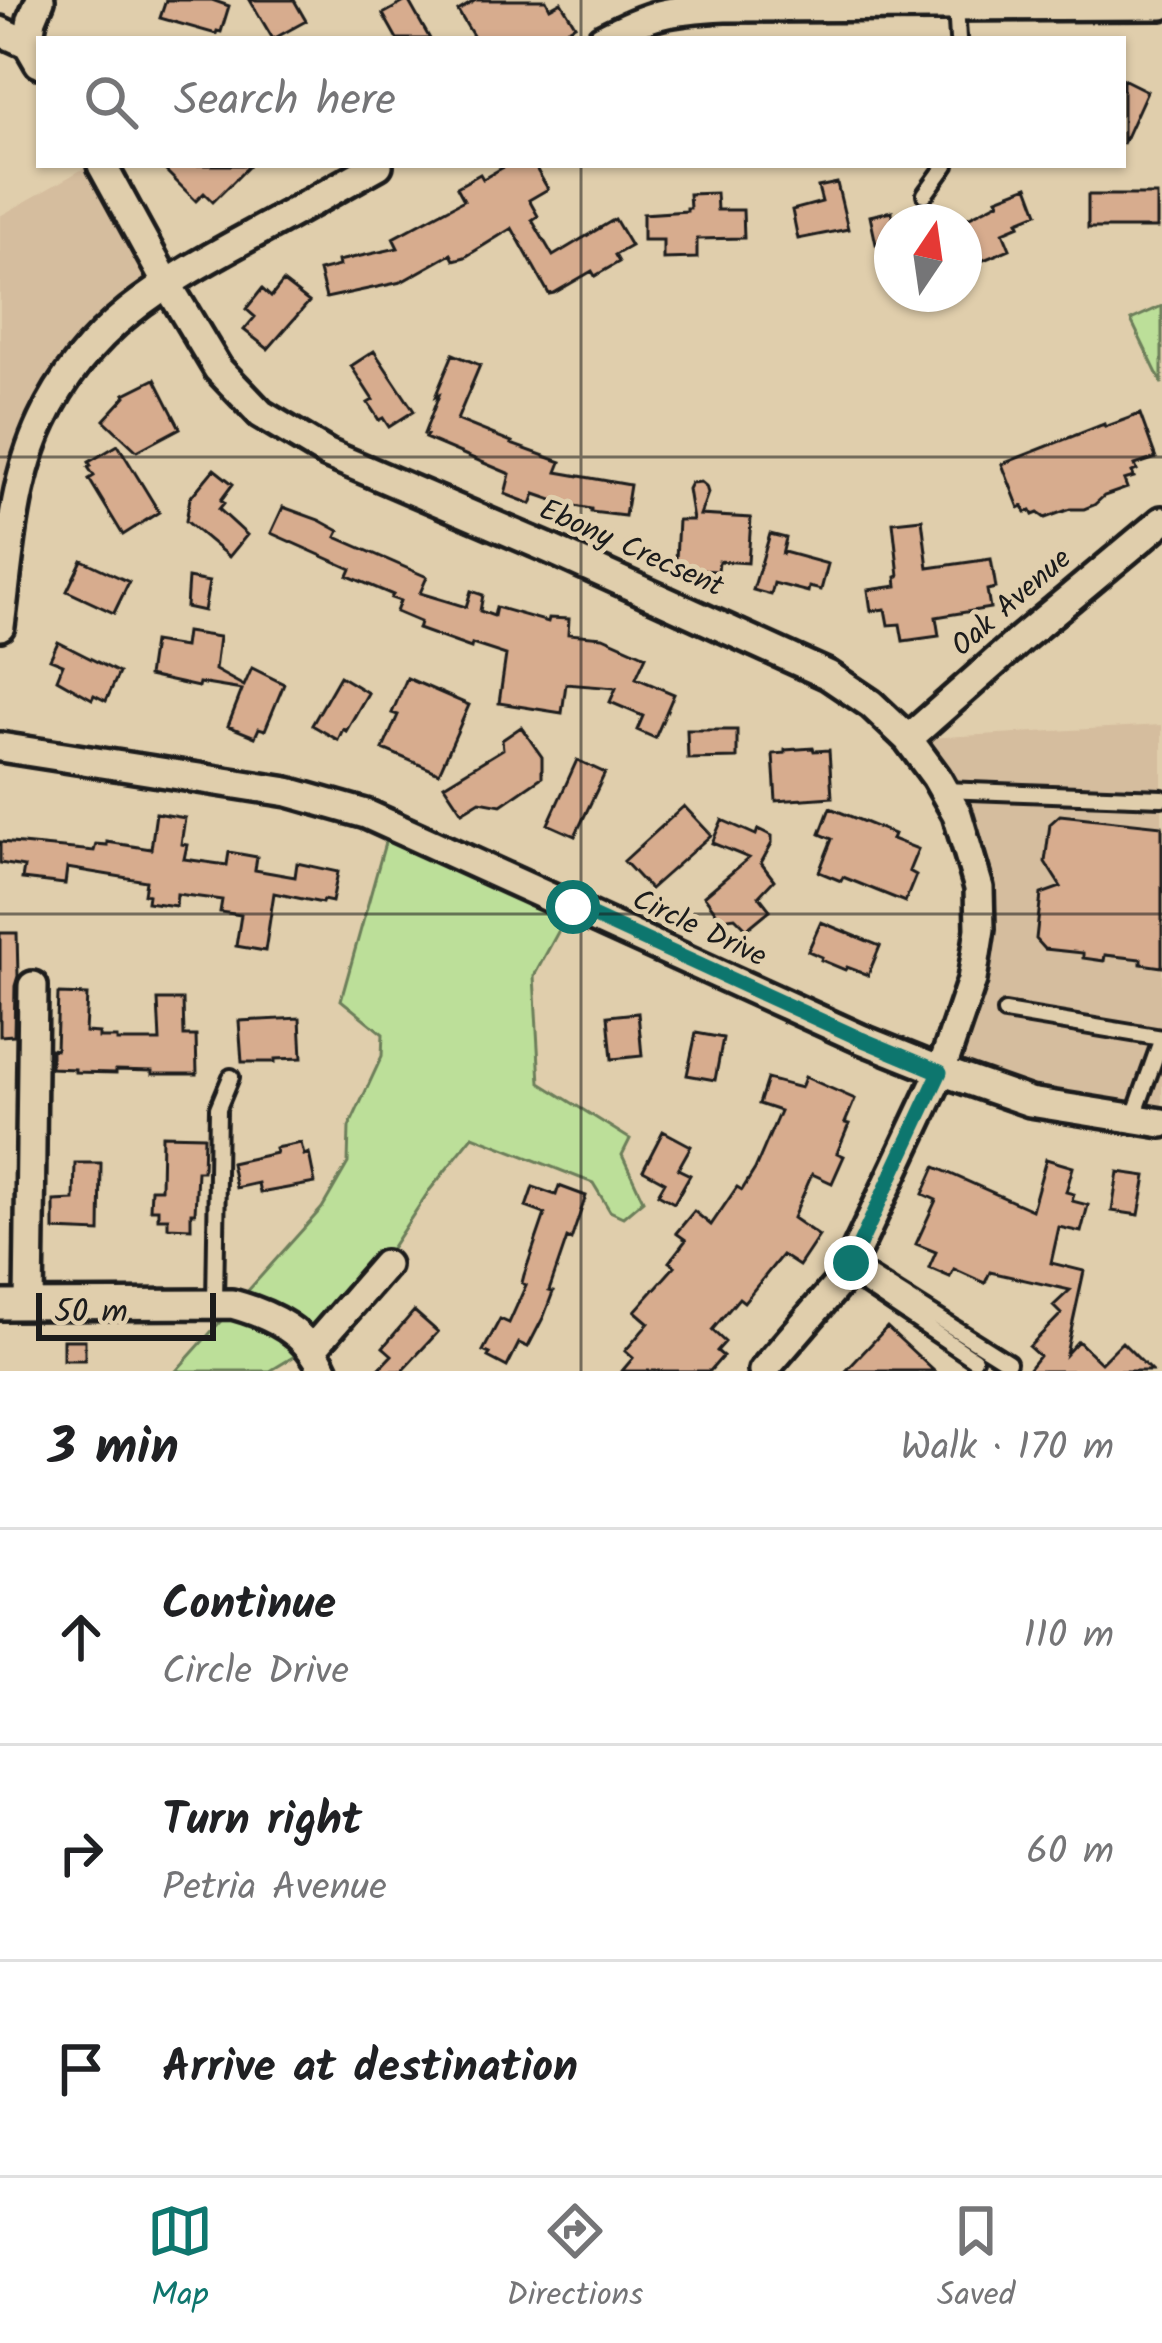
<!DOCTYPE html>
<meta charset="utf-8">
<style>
:root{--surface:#fff;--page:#f2f2f2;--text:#202124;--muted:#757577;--line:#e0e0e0;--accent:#0f766e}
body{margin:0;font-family:Kalam,sans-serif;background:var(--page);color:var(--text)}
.compass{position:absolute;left:874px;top:204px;width:108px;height:108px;border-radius:50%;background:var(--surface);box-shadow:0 3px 9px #0004;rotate:13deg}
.scale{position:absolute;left:36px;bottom:30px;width:180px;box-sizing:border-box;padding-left:12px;border:6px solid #1c1c1c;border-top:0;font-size:33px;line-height:42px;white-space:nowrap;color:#1c1c1c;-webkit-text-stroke:9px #e0ceac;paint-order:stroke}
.stop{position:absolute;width:36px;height:36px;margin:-27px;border:9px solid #0f766e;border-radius:50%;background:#fff}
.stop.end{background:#0f766e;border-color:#fff;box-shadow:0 3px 12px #0008}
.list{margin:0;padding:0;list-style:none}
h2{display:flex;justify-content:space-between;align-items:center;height:156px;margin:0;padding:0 48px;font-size:51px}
h2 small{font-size:39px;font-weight:400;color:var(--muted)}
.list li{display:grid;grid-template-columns:78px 1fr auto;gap:36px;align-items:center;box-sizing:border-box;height:216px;padding:0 48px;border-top:3px solid var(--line)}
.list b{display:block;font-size:45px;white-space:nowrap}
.list p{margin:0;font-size:39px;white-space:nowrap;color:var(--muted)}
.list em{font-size:39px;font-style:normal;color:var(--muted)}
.icon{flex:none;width:66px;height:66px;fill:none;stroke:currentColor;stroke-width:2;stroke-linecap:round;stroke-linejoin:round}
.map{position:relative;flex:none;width:1162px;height:1371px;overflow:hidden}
.search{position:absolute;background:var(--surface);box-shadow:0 3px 9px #0004;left:36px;right:36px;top:36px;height:132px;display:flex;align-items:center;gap:30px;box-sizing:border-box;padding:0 42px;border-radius:0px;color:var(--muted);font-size:45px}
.sheet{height:804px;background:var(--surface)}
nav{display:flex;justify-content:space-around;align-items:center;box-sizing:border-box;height:168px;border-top:3px solid var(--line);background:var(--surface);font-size:33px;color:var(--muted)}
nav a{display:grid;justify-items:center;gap:6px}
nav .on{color:var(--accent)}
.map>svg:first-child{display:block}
</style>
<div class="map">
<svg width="1162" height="1371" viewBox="0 0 1162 1371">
<rect width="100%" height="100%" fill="#e0ceac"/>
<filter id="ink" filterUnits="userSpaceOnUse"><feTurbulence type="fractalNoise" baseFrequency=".00833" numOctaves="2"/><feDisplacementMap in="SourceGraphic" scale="24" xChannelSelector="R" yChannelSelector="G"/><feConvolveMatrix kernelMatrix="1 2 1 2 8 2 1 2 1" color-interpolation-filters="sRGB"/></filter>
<g filter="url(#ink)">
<path fill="#d5bd9e" d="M90,165L169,289L124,317L40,421L0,611V216Z
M1162,725V1126L939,1072L957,1022L977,886L907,739Z"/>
<path fill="#bcdf99" stroke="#6c7e5a" stroke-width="3" d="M1162,306V384L1131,320Z
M390,825L571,908L534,976L540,1083L630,1139L622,1155L643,1200L623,1217L610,1211L593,1183L473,1136L429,1191L380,1265L308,1348L270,1371H176L322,1208L348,1163L349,1127L382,1056L383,1034L341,1000Z"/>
<path fill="#d7ac8e" stroke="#1c1c1c" stroke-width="3" d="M166,0H212L229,6L221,32L217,31L216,34L160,18Z
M250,0H294L306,21L273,39Z
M408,0L430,39H397L383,14Z
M476,0H546L550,8L561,2L575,25L551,39H475L458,11Z
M1123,79L1147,91L1123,144Z
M160,165H250L213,202L204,193L196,201Z
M507,165H534L548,189L529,200L538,216L532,220L553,256L615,219L631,246L615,255L619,262L595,276L592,271L554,293L549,294L512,228L465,257L454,260L451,254L401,282L326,298L319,271L339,266L338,261L398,248L393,238L464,200L457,187L480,174L483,179Z
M837,183L848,229L798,239L792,210L822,202L818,187Z
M1028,186L1038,213L1018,221L1020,225L1003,232L1010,249L979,262L962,221L999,202L997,198Z
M716,193L717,210H743L744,238L697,239V258L663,259V240H643V214L687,211V208H690L689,194Z
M1088,195H1157V228H1088Z
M892,211V240L876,244L870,216Z
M283,282L309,302L268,349L244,330L255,317L246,309L262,289L271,297Z
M374,351L414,411L389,427L383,418L379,420L368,403L373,400L351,366Z
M453,354L480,365L457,420L512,442L511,444L561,462L557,472L630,485L625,516L591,512V509L564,504L535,494L531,504L505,494L510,474L425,438L427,435L424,434L439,395L435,397Z
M155,379L180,428L137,451L104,420L126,396L125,394Z
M1140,414L1156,458L1135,465L1137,470L1132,472L1134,477L1124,480L1127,488L1104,496L1094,505L1084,509H1070L1045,518L1038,513L1033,515L1031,511L1026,512L1023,506L1019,508L1002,464L1104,424L1105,427Z
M118,445L159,512L123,535L89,479L94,476L88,467L91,466L89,462Z
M214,469L233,484L221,500L224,503L219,509L247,535L229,557L186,521L190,498Z
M701,482L706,486L708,493L700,515L751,518L748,563L719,561L718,571L681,569V561L676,560L678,520H693L688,489L691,483Z
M283,507L319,520L339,531L336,537L427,577L420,593L466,607L471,591L483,595L480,611L494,616L496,607L548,622L549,618L569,619L568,634L603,637L646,656L636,678L674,694L655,738L637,730L643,716L610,702L616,688L566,684L562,713L499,703L506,655L472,644L471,648L418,629L420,622L396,612L400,601L391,598L393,595L348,576L351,569L271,533Z
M922,519L928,568L991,559L996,588L987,590L990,608L936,617L939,636L903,641L900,624L888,625L885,609L871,611L868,590L897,586L896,577L899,576L893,522Z
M770,534L786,538L782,555L784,552L828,564L821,590L809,587L808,592L774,583L771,595L753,590Z
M82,560L129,582L114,613L67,591Z
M188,578L209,582L204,611L186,607Z
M186,632L219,637L215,670L244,686L252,668L284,684L265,730L259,728L255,737L228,726L242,690L199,683L198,687L148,676L153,642L184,647Z
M58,642L119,673L106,701L94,695L92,699L57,679L63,664L50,659Z
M340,676L368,693L346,731L343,729L338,740L312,725Z
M407,678L469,705L439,773L383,749L398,715L392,713Z
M521,727L542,757V777L501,805L480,801L462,812L444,785L503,749L502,740Z
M687,730H737V758L688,759Z
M813,748L814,751L829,750L832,797L776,801L773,754L785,753V750Z
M577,760L605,773L575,836L548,824Z
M684,806L711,835L650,889L624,861Z
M830,808L894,834L892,839L918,849L909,871L916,875L905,902L843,877L841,881L819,872L832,839L820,834Z
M156,813L185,818L181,844L187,845L184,859L227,865L229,852L257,857L255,870L295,877L297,863L338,872L332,902L323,900L322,903L274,893L265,951L236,946L241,915L220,912L222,900L177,894L176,906L147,902L148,895L144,894L146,881L67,868L65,884L22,879L24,867L0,863V842L94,851L96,844L107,845V842L151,849Z
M1060,815L1162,826V967L1141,964V959L1105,955L1104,961L1083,958V953L1045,949L1036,939L1041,894L1061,887L1045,862L1050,824Z
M722,820L756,835L758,829L772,836V843L761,863L774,880L759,896L770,910L747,929L735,917L721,919L704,896L749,858L712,843Z
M821,922L880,946L868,975L847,967L845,970L821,960L822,957L808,951Z
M0,933H17L18,976L15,986L14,1035L0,1036Z
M58,994L87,995L85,1032L99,1033V1038H117V1041H160L158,1000H183L184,1036H196L197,1074H152V1071L116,1070V1073L75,1072V1069L51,1068V1049L56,1050Z
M638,1013L642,1056L612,1059L608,1016Z
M300,1018L302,1058L275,1059V1062H242L239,1021Z
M696,1033L723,1038L715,1080L687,1075Z
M805,1077L855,1099L845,1123L849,1124L837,1153L844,1156L832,1183L812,1174L793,1218L819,1236L799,1266L782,1255L744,1302L739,1298L712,1330L725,1342L717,1351L723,1356L710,1371H622L633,1358L625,1351L649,1323L635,1311L675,1266L669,1262L686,1240L676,1233L694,1211L711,1225L737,1187L742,1190L755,1169L780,1111L759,1104L767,1079L801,1088Z
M663,1131L691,1146L678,1169L690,1175L674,1203L658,1194L665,1182L643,1170Z
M162,1135L204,1136L203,1171H197L195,1213H191V1228L168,1227V1218H158V1209H150L151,1189H161Z
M301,1143L304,1155L309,1153L315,1183L260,1193L258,1183L236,1188L231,1163L276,1153L275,1148Z
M1046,1159L1073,1167L1066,1192L1074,1194L1072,1201L1088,1205L1081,1232L1059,1227L1051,1263L1084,1271L1066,1354L1078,1341L1101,1363L1122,1342L1151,1371H1027L1039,1356L1029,1347L1061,1314L1053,1306L1070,1290L990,1272L985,1283L954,1269L950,1277L929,1268L936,1252L916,1244L936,1200L923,1194L935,1167L1032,1210Z
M75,1163H101L100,1232L54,1230V1201L74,1200Z
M1118,1172L1146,1176L1139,1215L1112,1211Z
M559,1186L586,1196L571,1240L567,1238L549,1291L553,1292L544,1316L528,1347L519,1343L507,1367L488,1357L490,1354L483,1351L500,1319L509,1323L526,1285L522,1283L524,1275L545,1214L526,1207L533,1187L556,1195Z
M414,1311L438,1332L402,1371H377L392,1355L383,1347Z
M887,1327L934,1371H846Z
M63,1340H85V1360H63Z"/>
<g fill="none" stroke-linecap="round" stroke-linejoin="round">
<defs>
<path id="service" d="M956,4L958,39
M925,194L946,165
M943,790L1162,798
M1005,1012L1162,1038L1133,1119
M851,1263L1008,1362
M846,1273L974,1359
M215,1303L218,1108L231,1077"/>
<path id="minor" d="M0,31L28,44L39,63
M602,39C651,13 670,10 725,7L1162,5
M28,44L32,19L40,0
M102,165L166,282L218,369L261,414L328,454L550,549L828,675L871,704L908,739L936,777L957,814L979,888L980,929L972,980L941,1071L844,1277L763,1371
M0,626C9,558 12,484 42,421C86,326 162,284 250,236C293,213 335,189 378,165
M908,739L1022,638L1162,521
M0,747L288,792L366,814L861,1039L941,1071L1030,1102L1162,1123
M0,1305L232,1304C272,1315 307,1332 324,1371
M29,1305L33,986
M313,1348L385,1265"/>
</defs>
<use href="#service" stroke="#1c1c1c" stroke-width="22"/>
<use href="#minor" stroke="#1c1c1c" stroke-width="36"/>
<use href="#service" stroke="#e0ceac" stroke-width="14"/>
<use href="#minor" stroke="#e0ceac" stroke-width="27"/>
</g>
</g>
<g fill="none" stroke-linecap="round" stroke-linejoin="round" filter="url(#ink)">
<path stroke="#0f766e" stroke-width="15" d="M573,907L861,1039L940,1072L851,1263"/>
</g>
<path fill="none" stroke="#1c1c1c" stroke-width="3" stroke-opacity="0.55" d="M581,0V39M581,165V1371M0,457H1162M0,914H1162"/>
<g text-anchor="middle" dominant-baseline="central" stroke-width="10" stroke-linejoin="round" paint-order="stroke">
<g font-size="30" fill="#1c1c1c" stroke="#e0ceac">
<text transform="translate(631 549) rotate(24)">Ebony Crecsent</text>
<text transform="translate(1012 603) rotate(-41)">Oak Avenue</text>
<text transform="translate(699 929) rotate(25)">Circle Drive</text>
</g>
</g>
</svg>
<svg class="compass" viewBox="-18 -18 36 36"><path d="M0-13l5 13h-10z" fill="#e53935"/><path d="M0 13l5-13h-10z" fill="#757577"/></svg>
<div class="scale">50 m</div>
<div class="stop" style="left:573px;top:907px"></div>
<div class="stop end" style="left:851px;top:1263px"></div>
<div class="search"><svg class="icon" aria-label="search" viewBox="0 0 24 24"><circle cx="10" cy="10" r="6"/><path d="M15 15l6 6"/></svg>Search here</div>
</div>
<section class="sheet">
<h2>3 min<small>Walk · 170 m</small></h2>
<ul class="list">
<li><svg class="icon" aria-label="ahead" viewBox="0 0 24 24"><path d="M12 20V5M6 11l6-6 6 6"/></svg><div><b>Continue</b><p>Circle Drive</p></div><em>110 m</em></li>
<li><svg class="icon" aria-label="right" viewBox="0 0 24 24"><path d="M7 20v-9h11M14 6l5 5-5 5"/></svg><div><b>Turn right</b><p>Petria Avenue</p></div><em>60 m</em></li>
<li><svg class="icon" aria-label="arrive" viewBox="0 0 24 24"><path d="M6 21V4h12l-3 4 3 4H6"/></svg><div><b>Arrive at destination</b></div></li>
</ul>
</section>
<nav>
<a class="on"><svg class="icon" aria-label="map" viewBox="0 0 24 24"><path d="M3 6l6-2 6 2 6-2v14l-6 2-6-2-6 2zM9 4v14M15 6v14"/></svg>Map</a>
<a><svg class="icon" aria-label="directions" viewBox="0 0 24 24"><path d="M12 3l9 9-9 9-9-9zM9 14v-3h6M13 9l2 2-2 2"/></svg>Directions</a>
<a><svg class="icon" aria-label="saved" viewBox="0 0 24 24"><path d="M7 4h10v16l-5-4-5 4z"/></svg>Saved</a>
</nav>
